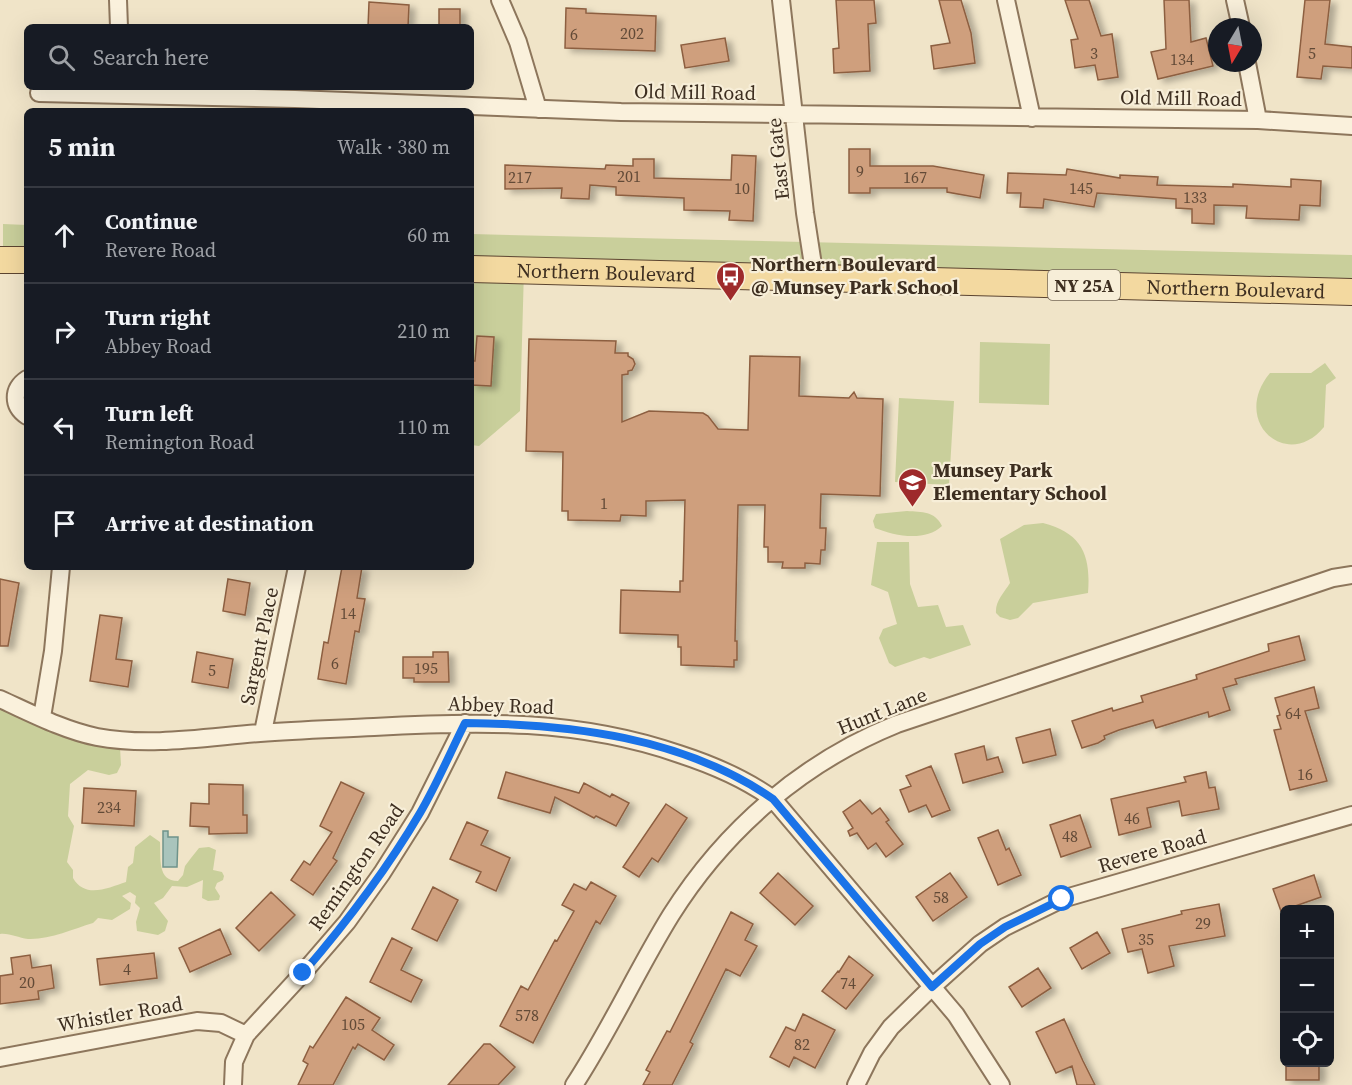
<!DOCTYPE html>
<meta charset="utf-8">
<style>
:root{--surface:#171b24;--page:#20242c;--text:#f1f3f6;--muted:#9ea1a6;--line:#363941}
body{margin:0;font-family:"Source Serif 4",serif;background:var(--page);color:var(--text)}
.controls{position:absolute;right:18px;bottom:18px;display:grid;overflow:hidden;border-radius:9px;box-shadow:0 6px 24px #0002}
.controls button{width:54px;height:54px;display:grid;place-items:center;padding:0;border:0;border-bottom:2px solid var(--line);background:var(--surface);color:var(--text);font:30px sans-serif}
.compass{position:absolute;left:1208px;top:18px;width:54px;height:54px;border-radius:50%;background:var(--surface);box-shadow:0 6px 24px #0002;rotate:190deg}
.stop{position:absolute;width:18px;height:18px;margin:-14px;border:4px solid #1a73e8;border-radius:50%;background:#fff}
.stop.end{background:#1a73e8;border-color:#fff;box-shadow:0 2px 6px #0008}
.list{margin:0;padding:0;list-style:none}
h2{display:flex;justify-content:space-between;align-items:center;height:78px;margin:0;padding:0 24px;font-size:26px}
h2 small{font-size:20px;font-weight:400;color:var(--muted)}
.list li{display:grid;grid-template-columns:39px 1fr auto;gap:18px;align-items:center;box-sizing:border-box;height:96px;padding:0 24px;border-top:2px solid var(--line)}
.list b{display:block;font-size:22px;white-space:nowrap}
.list p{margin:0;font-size:20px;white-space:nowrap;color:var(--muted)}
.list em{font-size:20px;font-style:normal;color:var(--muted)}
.icon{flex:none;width:33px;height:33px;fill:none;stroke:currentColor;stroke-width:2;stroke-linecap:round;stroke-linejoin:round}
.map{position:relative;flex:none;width:1352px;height:1085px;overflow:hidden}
.search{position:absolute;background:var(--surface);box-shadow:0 6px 24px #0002;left:24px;top:24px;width:450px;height:66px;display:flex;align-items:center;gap:15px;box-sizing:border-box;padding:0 21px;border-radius:9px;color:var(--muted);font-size:22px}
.panel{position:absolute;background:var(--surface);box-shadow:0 6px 24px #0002;left:24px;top:108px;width:450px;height:462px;border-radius:9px}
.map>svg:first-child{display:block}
</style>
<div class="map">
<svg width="1352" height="1085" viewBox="0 0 1352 1085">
<defs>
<filter id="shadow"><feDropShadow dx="6" dy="3.5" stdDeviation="3" flood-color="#0004"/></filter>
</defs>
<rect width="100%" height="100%" fill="#f0e4c8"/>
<path fill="#c9cf9b" d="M3,224L27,225V260H3Z
M471,234L1352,255V292L524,270L520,411L479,446L471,445Z
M980,342L1050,344L1049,405L979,403Z
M1325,363L1336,378L1326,385L1324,427C1287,472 1230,421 1270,373H1311Z
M899,398L954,401L949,485L895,482Z
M907,511C922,512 935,511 942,526C925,542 895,536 875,528L873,521L876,514Z
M1043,523C1082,533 1091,555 1088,593L1033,603L1018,618L1010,620L1000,617L996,613C995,601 1004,593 1010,583L1000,539L1024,525Z
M877,542H909L910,584L918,607L938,605L946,627L963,625L971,645L930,659L924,657L895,667L889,663L879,638L883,629L897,624L888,592L871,585Z
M0,698L120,747L121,765L117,773L109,775L88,770L70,784L68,816L74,826L67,862L73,870V878C85,899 108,888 126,882L128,867L133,863L135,847L150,835L160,842C161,858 157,881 178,881L183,875L185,866L191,858L199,848L209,847L216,850L213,870L222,872L224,876L223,880L217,883L215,888L220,896L219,900L208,901L202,898L203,880L187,887L172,886L163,898L154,903L168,921L165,931L158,935L137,931L136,922L140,908L135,903L136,896L130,892L122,896L131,903L130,909L112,920L98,918L93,923C73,929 49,940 28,939C18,938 10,933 0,934Z"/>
<path fill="#a9c4bc" stroke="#6f938a" stroke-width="1.5" d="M163,831H168V837H178L177,867H163Z"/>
<path fill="#cf9f7d" stroke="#8d5f41" stroke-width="1.5" filter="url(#shadow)" d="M836,0H874L876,23L868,24L870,71L834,73L833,49L839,48Z
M939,0H961L971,33L975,63L934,69L931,46L950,43Z
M1065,0H1089L1101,36L1112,34L1118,77L1098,80L1095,65L1075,68L1071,40L1078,39Z
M1164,0H1189L1191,42L1206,38L1213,66L1158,79L1151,52L1166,49Z
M1305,0H1330L1325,44L1352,47V68L1323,66L1321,79L1297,77Z
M369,2L409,5L408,27H368Z
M566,8L586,9V13L656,16L655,51L565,48Z
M439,9H460V27H439Z
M725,38L729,61L685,68L681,45Z
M849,149H870V166H933L984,175L980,198L947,192V188H870V193H849Z
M732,155L756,156L753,221L729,220L730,211L684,210V198L616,195V187L590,185L589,199L561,198L562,188L505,189V165L605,169L606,165L633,166V159H654V178L731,180Z
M1067,169L1120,178V175L1158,177L1157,185L1233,187V184L1291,187V179L1321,181L1320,206L1300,205L1299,220L1246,218L1247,206L1214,205V224L1192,223V209L1176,208V199L1097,193L1094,207L1044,199L1043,208L1020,207L1021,193H1007L1008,173L1066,175Z
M477,336L494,337L491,386L471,385V361H475Z
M529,339L616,341L615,353H628V356L633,359L635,364L632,370L628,371V374L622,375V422L649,411L703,413L708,416L718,429L748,430L750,356L800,357L799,396L849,398L854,392L857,398L883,399L880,496L821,494L820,528H826L825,550H821L820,564L805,563V568H782L783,562H768V547H764L765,505H738L735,641H737V660H734V667L681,665V647H678V635L620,633L621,590L680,592V581H683L685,500L646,501V516L621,515L620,521L568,520V511H562L563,452L526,451Z
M342,567H362L357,598L365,599L359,632L355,631L346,684L318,679L324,642L328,643Z
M0,579L19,583L8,646H0Z
M228,579L250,583L245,615L223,611Z
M100,615L122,618L116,659L132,661L128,687L90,681Z
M1299,636L1305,660L1235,679L1237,684L1223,688L1230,710L1209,717L1208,712L1156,728L1153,720L1119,730L1104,736L1105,739L1098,743L1082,748L1072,721L1112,708L1113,711L1143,702L1141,696L1197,679L1196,675L1269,651L1268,644Z
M197,652L233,659L228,688L192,682Z
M433,652H448L449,682H414V678H403V657H433Z
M1314,687L1319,708L1305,711L1327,781L1290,790L1274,730L1281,729L1277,716L1280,715L1275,698Z
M1050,729L1056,755L1023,763L1016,738Z
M984,746L987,760L998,757L1003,772L963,783L955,754Z
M931,766L950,810L932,817L926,805L909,812L900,790L911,786L906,776Z
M506,772L579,793L584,783L610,797L612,794L629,803L616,826L596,816L594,818L555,797L550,813L498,798Z
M1206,772L1209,788L1215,787L1219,809L1182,816L1179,801L1147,808L1151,827L1119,835L1111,799L1186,782L1184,777Z
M341,782L364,793L333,858L337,861L313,895L291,880L304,861L310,865L332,832L320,826Z
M209,784L243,785V815H247V833L209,834V827L190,826L191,803L209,804Z
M84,788L136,791L134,826L82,823Z
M860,800L872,814L880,808L889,820L886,822L903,844L886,857L876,843L868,849L857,833L850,836L848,831L853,828L843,812Z
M666,804L687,818L658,862L652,858L639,877L623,867Z
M1080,815L1091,847L1061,857L1050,825Z
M467,822L488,831L481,845L510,858L496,891L476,882L481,872L450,859Z
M998,830L1006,850L1009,848L1021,875L998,885L978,838Z
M778,873L813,906L795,925L760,893Z
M950,873L967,897L933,921L916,897Z
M1314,875L1321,897L1281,911L1273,889Z
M591,882L616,896L600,924L596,921L533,1043L500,1026L521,986L528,990L555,940L557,941L574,911L562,905L574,884L586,890Z
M433,887L458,900L437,941L412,929Z
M271,892L295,915L259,951L236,928Z
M1219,904L1225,936L1169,946L1174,966L1148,973L1142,949L1128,952L1122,929L1182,914L1181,911Z
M731,912L753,924L745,940L757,946L740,976L726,969L690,1042L693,1044L672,1085H643L650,1072L646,1070L667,1031L670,1032Z
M220,929L231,954L190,972L179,948Z
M1097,932L1110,953L1082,969L1070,948Z
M392,938L412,948L401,970L422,980L411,1002L370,982Z
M154,953L157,978L100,985L97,959Z
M30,955L32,968L51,965L54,988L38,991L39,999L0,1004V976L13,974L11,958Z
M849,956L873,975L846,1009L822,991L838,971L839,972Z
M1038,968L1051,988L1022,1007L1009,987Z
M346,997L380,1018L372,1030L394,1045L384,1060L358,1044L355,1049L353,1047L333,1085H298L308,1064L303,1061L310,1046L313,1048Z
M803,1014L835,1030L815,1068L794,1057L789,1067L770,1057L786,1027L795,1031Z
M1064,1019L1083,1061L1095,1085H1077L1072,1066L1056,1073L1036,1032Z
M484,1044H490L515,1067L498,1085H448Z
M1286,1062H1316V1064H1319V1080H1286Z"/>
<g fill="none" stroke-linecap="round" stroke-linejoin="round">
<defs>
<path id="minor" d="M118,0L119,27
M500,0L518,42L538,109
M781,0L805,213L815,278
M1006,0L1032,118
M1235,0L1241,27
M1247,63L1258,120
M39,93L295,99L621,112L1258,120L1352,126
M27,379C12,389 12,406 27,416
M0,699C31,713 63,730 97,737C150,747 207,737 260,733C298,730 336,729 374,727C479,721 578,719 679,754C713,765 744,778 773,799L956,1015L1001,1085
M42,717L53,651L61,567
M263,732L297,567
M0,1058L197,1021L221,1023L246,1035
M233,1085L234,1062L246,1035L303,973L347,922L382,873L420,813L465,723
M574,1085C610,1030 637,970 671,915C725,829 803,762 897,724L1333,578L1352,575
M856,1085L872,1053L891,1027L932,987L980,944L1005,927L1062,899L1352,815"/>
<g id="primary">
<path d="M0,260H27"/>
<path id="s1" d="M471,269L1352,292"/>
</g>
</defs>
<use href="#minor" stroke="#8d765c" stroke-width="20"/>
<use href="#primary" stroke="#5b4430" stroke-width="28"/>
<use href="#minor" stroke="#faf1dc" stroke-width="16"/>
<use href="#primary" stroke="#f3d9a0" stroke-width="26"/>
</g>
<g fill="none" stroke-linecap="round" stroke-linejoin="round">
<path stroke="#1a73e8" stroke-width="8" d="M303,973C346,923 386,871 420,813C437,784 450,753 465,723C570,724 684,737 773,799L932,987L980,944L1005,927L1062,899"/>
</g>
<defs>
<symbol id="bus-pin" viewBox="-11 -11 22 30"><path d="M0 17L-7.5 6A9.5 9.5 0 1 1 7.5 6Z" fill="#9e2a2b" stroke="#f7eed8"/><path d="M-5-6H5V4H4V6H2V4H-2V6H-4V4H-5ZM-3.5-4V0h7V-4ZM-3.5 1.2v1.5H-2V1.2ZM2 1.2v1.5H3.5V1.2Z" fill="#fff"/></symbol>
<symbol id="school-pin" viewBox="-11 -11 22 30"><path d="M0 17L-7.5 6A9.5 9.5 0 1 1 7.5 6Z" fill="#9e2a2b" stroke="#f7eed8"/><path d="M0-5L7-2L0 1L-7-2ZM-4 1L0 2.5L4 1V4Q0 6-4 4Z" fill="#fff"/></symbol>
</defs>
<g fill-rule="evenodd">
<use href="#bus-pin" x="714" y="260" width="33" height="45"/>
<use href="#school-pin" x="896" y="466" width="33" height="45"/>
</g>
<g text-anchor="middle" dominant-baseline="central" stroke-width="4.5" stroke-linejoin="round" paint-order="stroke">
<g font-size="16" fill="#624a37">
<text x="632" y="33">202</text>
<text x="574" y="34">6</text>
<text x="1094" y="53">3</text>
<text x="1312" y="53">5</text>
<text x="1182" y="59">134</text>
<text x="860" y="171">9</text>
<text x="629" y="176">201</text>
<text x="520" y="177">217</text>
<text x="915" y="177">167</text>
<text x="742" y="188">10</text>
<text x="1081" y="188">145</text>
<text x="1195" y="197">133</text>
<text x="604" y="503">1</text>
<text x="348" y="613">14</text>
<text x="335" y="663">6</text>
<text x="426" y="668">195</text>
<text x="212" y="670">5</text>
<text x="1293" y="713">64</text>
<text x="1305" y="774">16</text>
<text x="109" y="807">234</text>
<text x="1132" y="818">46</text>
<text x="1070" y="836">48</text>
<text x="941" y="897">58</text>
<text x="1203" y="923">29</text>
<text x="1146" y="939">35</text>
<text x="127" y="969">4</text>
<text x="27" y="982">20</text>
<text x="848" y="983">74</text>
<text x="527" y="1015">578</text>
<text x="353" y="1024">105</text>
<text x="802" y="1044">82</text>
</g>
<rect fill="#f7eed8" stroke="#756857" stroke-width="1.5" x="1048" y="270" width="72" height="30" rx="4.5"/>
<g font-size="18" font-weight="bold" fill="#3d2e20">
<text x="1084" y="285">NY 25A</text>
</g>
<g font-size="20" fill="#3d2e20" stroke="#f7eed8">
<text transform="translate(695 92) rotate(1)">Old Mill Road</text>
<text transform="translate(1181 98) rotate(1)">Old Mill Road</text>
<text transform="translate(778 159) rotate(-96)">East Gate</text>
<text stroke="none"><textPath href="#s1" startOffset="135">Northern Boulevard</textPath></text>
<text stroke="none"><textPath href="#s1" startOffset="765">Northern Boulevard</textPath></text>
<text transform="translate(259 646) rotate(-78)">Sargent Place</text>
<text transform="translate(501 705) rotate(2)">Abbey Road</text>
<text transform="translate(882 711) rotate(-22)">Hunt Lane</text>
<text transform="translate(1152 851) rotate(-16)">Revere Road</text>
<text transform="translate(356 867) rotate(-55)">Remington Road</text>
<text transform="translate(120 1014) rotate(-10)">Whistler Road</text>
</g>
<g font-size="20" font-weight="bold" fill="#3d2e20" stroke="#f7eed8" text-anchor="start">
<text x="751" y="264">Northern Boulevard<tspan x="751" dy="23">@ Munsey Park School</tspan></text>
<text x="933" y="470">Munsey Park<tspan x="933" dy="23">Elementary School</tspan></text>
</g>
</g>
</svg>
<div class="controls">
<button>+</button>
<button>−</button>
<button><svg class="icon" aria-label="locate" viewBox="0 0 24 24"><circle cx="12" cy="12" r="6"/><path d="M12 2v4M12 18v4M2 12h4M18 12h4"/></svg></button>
</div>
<svg class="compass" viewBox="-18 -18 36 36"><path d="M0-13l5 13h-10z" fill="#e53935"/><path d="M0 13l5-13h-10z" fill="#9ea1a6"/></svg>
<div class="stop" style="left:1062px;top:899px"></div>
<div class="stop end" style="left:303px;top:973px"></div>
<div class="search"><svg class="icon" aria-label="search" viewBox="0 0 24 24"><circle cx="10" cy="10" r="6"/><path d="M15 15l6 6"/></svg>Search here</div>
<section class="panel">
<h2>5 min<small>Walk · 380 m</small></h2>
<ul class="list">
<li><svg class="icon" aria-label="ahead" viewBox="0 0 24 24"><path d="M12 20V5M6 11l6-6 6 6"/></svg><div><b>Continue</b><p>Revere Road</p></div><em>60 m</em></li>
<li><svg class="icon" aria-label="right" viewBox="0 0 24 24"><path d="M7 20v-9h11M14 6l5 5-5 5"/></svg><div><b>Turn right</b><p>Abbey Road</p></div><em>210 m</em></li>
<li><svg class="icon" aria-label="left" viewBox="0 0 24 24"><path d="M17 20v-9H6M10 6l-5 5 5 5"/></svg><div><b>Turn left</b><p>Remington Road</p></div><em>110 m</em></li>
<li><svg class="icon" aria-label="arrive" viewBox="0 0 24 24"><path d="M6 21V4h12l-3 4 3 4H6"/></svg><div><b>Arrive at destination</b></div></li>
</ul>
</section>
</div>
